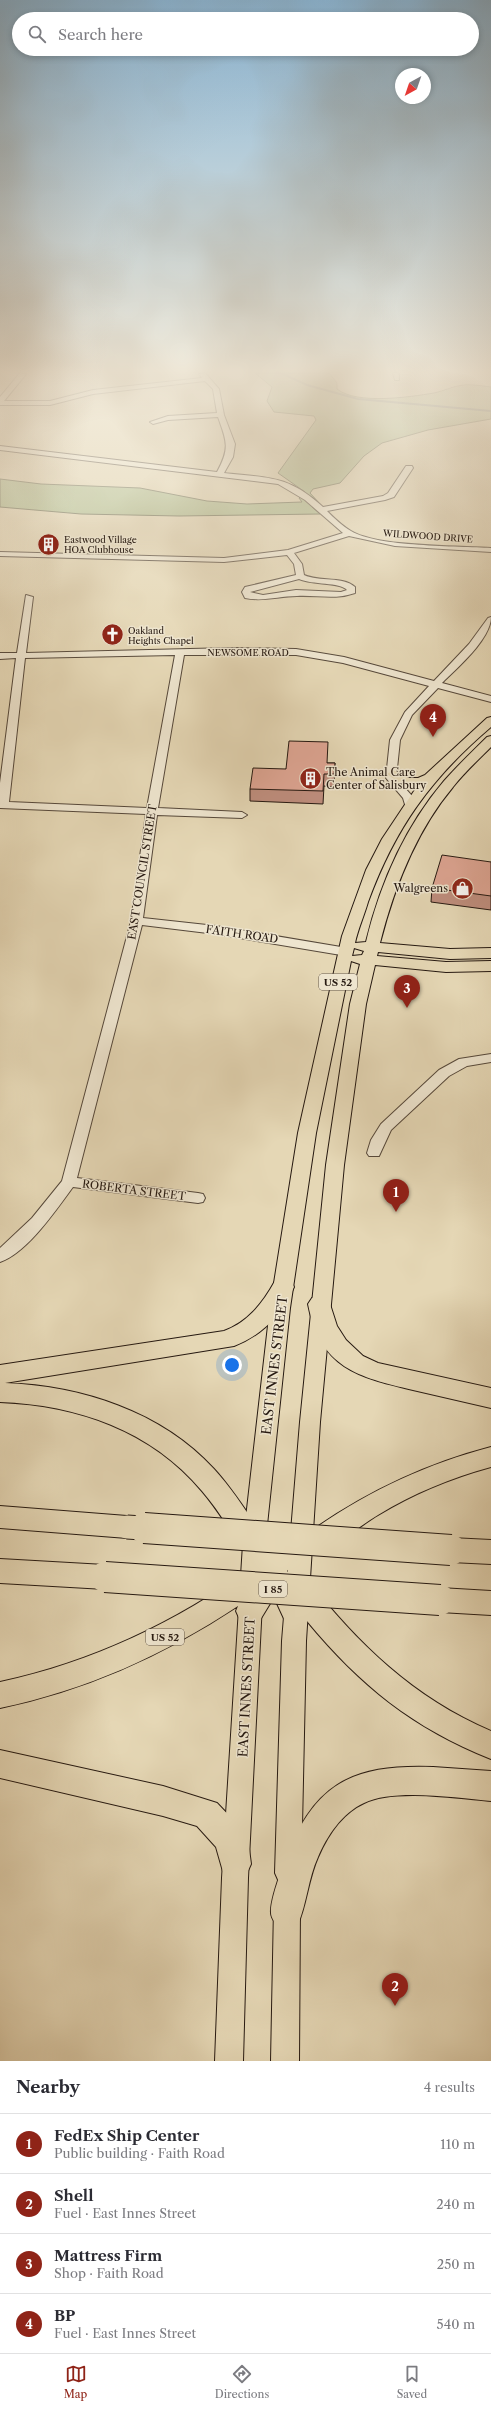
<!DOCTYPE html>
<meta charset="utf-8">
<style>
:root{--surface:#fff;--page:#f7f7f7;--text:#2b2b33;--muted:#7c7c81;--line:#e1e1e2;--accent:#8f2418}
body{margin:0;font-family:"Libre Caslon Text",serif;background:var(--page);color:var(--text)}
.compass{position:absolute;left:395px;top:68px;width:36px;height:36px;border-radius:50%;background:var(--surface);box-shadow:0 2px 6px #0003;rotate:220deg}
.you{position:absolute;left:232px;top:1365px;width:14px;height:14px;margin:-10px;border:3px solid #fff;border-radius:50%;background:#1a73e8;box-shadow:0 0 0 6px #1a73e833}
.badge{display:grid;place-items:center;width:26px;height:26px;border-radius:50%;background:var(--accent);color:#fff;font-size:13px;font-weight:700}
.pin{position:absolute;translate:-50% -33px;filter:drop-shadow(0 1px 2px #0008)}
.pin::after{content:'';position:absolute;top:21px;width:14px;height:12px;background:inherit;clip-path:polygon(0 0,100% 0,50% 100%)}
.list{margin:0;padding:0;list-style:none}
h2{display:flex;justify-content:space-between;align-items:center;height:52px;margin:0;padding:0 16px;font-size:17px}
h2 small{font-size:13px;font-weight:400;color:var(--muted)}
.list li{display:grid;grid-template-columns:26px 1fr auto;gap:12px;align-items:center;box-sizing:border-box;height:60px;padding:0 16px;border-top:1px solid var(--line)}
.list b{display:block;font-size:15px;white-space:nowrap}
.list p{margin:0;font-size:13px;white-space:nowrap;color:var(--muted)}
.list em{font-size:13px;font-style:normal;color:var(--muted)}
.icon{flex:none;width:22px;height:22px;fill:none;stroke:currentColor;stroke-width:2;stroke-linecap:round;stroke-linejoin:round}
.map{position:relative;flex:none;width:491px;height:2061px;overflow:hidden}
.search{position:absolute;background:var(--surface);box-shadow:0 2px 6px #0003;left:12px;right:12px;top:12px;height:44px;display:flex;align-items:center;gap:10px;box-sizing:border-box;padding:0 14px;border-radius:22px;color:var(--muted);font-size:15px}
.sheet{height:292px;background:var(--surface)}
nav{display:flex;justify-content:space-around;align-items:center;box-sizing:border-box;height:56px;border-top:1px solid var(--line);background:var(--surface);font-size:11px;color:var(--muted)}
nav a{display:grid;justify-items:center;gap:2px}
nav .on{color:var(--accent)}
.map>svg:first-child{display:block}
</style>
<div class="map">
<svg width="491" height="2061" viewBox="0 0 491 2061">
<rect width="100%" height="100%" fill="#e5d7b5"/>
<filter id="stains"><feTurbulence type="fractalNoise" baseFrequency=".005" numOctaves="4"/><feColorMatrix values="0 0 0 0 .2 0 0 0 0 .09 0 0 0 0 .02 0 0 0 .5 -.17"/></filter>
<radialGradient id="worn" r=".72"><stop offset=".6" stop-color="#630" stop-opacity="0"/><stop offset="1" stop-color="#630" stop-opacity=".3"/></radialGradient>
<path fill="#b1bf90" stroke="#6c6c50" d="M255,373H329L337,383V389C357,405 410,397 434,393C444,391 453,386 463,385C472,384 482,386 491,387V419L428,430L382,443L364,456L340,483L313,489L310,493L321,505L312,507L320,514L179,516L81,514L0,507V479L41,484L140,488L207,501L247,504L302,502L299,498L305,492L278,473L316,420L314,416L274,412L267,401L272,387Z"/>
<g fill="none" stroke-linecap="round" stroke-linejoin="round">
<path stroke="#6c7876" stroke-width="2" d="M281,373L307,385L358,399L491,411"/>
<defs>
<path id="minor" d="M20,373L26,374L4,401H50L93,390L202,378L199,374L205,373L219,389L224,415L235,444L233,457L224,473C269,478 288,475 323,507L383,496L388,493L406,466H412L413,468L394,497L385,500L327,511C334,518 342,526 351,531C377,547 458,546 491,548V552L395,546L349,536L294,553L302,564L304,575C319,582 343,576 355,587V593C336,600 317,595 297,596C279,596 263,602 245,598L242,592L245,587L296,575L294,564L287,555L224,562L0,556V552L224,558L288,550L343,533L305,500L278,484L0,450V446L217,472C230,448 227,442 218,417L168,420L153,424L150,422L168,416L217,413L213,389L205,381L93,394L50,405H0V397ZM299,579C312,585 340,582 347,590L341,592L296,590L263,595L250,592Z
M393,373H399V380H395Z
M26,595L33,597L26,653L231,648L296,649L344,657L434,681L469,644L488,618L491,617C491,639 457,668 442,683L491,696V702L438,688L412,715L400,740L396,778L413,797L415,806L410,809L406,808L403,798L386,778L390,740L405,712L429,686L343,663L296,655H184L158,808L242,812L247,815L242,818L157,815L143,918L216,926L347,948L353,952L347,956L216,934L142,925L77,1178L198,1193L203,1194L205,1198L203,1202L198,1203L73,1187C56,1210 27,1253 0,1262V1248L32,1218L62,1181L131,921L146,814L0,808V783L16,658L0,659V653H17ZM175,655L147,808L9,802L25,658Z
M491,1054V1062L467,1066L449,1076L391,1130L379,1156H369L367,1153L371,1140L381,1124L439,1070L459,1059Z"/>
<path id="major" d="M491,717V727C431,778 395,828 368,902C364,916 358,929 355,943L366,942C380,884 405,827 444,781C457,766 472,752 487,737L491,736V747C478,760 464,773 453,787C416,831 394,888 380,943L450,949L491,948V958L450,959L378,952L377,956L446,962L491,961V971L446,972L375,965L366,1004L344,1165L320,1422L306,1641L301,1873L297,1882L288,1886L279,1882L275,1873L282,1641L300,1422L326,1165L350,1004L360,964L351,961L316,1133L290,1308L265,1544L248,1878L243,2061H215L222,1878L243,1544L270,1308L298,1133L342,936L366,870L382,839L418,785L398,782L387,774L393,770L409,778H418L425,775L487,718ZM354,948L364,951L362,955L352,956Z
M287,1894L297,1897L300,1907L299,2061H271L274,1907L277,1897Z"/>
<path id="highway" d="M283,1279L291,1281L294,1287C281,1315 263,1335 234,1346L5,1383C81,1386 161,1411 214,1469C237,1494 253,1523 273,1550C286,1536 290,1516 311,1524L314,1529C369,1491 426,1464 491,1447V1467C451,1478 414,1493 378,1515C358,1527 338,1545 316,1553L306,1549L287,1571L291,1576L296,1574L306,1578C357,1643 413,1698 491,1731V1759C413,1728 360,1685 307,1621L296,1626L286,1623L274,1597L260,1620L250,1623L240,1620L236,1611L238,1606C164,1655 87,1690 0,1708V1682C93,1662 177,1622 254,1566C236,1541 222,1514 202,1491C151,1430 77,1405 0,1402V1365L224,1331C248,1322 263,1303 275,1281Z
M320,1295L328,1298L337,1326L346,1340L363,1356L378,1363L491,1388V1408C465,1402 439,1396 413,1390C358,1377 320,1368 308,1304L312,1298Z
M0,1506L127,1516L136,1519L140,1527L136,1535L127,1538L0,1528Z
M451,1538L491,1540V1564L451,1562L442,1558L438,1550L442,1542Z
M0,1559L105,1565L115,1569L119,1577L115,1585L105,1589L0,1583Z
M440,1588L491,1591V1615L440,1612L430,1609L426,1600L430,1591Z
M0,1750L163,1786L217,1803L238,1825L249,1849L251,1864L246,1875L235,1880L224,1875L216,1847L197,1826L163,1816L0,1778Z
M433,1767L491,1771V1801C457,1798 394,1788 364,1803C342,1813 327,1836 318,1857C308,1879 307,1903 298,1924L287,1929L276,1924C274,1921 271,1917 271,1913C270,1902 279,1877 283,1866C312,1785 349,1764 433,1767Z"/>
</defs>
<use href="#minor" stroke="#56483a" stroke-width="2"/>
<use href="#major" stroke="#261911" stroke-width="2"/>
<use href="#highway" stroke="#261911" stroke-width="2"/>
<use href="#minor" fill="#eee5cf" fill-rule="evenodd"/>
<use href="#major" fill="#e5d7b5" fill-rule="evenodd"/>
<use href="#highway" fill="#e5d7b5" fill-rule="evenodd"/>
<defs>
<path id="highway-bridge-far1" d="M127,1527L158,1529"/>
<path id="highway-bridge" d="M144,1528L451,1550
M105,1577L440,1600"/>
</defs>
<use href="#highway-bridge-far1" stroke="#261911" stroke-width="25" stroke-linecap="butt"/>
<use href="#highway-bridge" stroke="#261911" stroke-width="32" stroke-linecap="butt"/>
<use href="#highway-bridge-far1" stroke="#e5d7b5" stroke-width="23"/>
<use href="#highway-bridge" stroke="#e5d7b5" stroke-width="30"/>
</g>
<path fill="#bf8e7e" stroke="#261911" d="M327,763H335L334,787L324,786L323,804L250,801V789L286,769Z
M491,862V910L431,902L432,888Z"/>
<path fill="#dea593" stroke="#261911" d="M289,741L328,742L327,763H335L334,774H324L323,791L250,789L253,768L286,769Z
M442,855L491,862V896L432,888Z"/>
<linearGradient id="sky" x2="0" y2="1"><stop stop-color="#89b5d5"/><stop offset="0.56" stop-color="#f3edde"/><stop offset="1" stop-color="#f3edde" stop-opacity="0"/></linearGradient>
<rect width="491" height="662" fill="url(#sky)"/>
<defs>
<symbol id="building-disc" viewBox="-11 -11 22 22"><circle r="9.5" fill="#8f2418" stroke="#eee5cf"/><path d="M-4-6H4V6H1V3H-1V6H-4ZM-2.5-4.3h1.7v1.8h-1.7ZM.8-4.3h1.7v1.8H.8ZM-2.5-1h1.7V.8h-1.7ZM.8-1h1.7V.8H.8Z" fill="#fff"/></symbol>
<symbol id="church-disc" viewBox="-11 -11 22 22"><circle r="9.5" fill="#8f2418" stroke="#eee5cf"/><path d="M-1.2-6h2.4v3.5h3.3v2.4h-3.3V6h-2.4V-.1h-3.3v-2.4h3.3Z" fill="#fff"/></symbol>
<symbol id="shop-disc" viewBox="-11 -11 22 22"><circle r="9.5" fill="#8f2418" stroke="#eee5cf"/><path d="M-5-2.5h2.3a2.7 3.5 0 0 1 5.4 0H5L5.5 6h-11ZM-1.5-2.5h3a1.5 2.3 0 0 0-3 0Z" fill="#fff"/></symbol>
</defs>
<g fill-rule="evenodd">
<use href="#building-disc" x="36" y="532" width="25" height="25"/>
<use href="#church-disc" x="100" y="622" width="25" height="25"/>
<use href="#building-disc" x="298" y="766" width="25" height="25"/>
<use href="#shop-disc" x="450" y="876" width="25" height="25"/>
</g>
<g text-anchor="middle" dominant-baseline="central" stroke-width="3" stroke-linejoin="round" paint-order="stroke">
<g font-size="9" fill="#261911" stroke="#eee5cf">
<text transform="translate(428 536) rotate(4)">WILDWOOD DRIVE</text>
<text x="248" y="652">NEWSOME ROAD</text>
</g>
<g font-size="9" fill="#261911" stroke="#eee5cf" text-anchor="start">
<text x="64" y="539">Eastwood Village<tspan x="64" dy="10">HOA Clubhouse</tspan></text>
<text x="128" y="630">Oakland<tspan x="128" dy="10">Heights Chapel</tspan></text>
</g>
<g fill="#eee5cf" stroke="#62564a" stroke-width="1">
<rect x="319" y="974" width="38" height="16" rx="3"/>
<rect x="259" y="1581" width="28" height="16" rx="3"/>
<rect x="146" y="1629" width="38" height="16" rx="3"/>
</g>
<g font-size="10" font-weight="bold" fill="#261911">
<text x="338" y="982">US 52</text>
<text x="273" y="1589">I 85</text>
<text x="165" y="1637">US 52</text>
</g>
<g font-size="11" fill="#261911" stroke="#eee5cf" text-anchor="start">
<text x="326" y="772">The Animal Care<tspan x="326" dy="13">Center of Salisbury</tspan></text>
<text x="448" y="888" text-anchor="end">Walgreens</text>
</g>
<g font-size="11" fill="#261911" stroke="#eee5cf">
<text transform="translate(142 872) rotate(-81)">EAST COUNCIL STREET</text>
<text transform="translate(242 934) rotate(8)">FAITH ROAD</text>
<text transform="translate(134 1190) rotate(7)">ROBERTA STREET</text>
</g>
<g font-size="13" fill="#261911" stroke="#eee5cf">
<text transform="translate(274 1365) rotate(-83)">EAST INNES STREET</text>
<text transform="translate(246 1687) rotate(-87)">EAST INNES STREET</text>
</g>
</g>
<rect width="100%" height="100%" filter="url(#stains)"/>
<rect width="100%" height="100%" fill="url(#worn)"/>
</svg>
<svg class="compass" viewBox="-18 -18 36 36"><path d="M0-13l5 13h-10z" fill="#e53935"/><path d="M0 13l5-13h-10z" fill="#7c7c81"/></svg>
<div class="you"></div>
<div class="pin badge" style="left:396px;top:1212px">1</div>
<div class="pin badge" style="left:395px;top:2006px">2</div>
<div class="pin badge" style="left:407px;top:1008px">3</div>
<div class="pin badge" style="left:433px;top:737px">4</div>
<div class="search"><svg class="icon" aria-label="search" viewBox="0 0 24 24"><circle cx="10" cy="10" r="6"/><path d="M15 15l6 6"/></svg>Search here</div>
</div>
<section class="sheet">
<h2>Nearby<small>4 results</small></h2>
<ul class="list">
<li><span class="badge">1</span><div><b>FedEx Ship Center</b><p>Public building · Faith Road</p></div><em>110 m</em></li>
<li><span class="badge">2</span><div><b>Shell</b><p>Fuel · East Innes Street</p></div><em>240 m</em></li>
<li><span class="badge">3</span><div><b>Mattress Firm</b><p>Shop · Faith Road</p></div><em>250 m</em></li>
<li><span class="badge">4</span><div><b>BP</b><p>Fuel · East Innes Street</p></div><em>540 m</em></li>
</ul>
</section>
<nav>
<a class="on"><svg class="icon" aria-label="map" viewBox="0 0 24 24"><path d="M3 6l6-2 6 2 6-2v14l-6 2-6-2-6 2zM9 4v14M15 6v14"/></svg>Map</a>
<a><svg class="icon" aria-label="directions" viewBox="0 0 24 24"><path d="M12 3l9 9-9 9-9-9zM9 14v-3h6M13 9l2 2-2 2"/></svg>Directions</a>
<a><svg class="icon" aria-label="saved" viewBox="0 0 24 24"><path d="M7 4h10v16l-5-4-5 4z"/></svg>Saved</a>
</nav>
